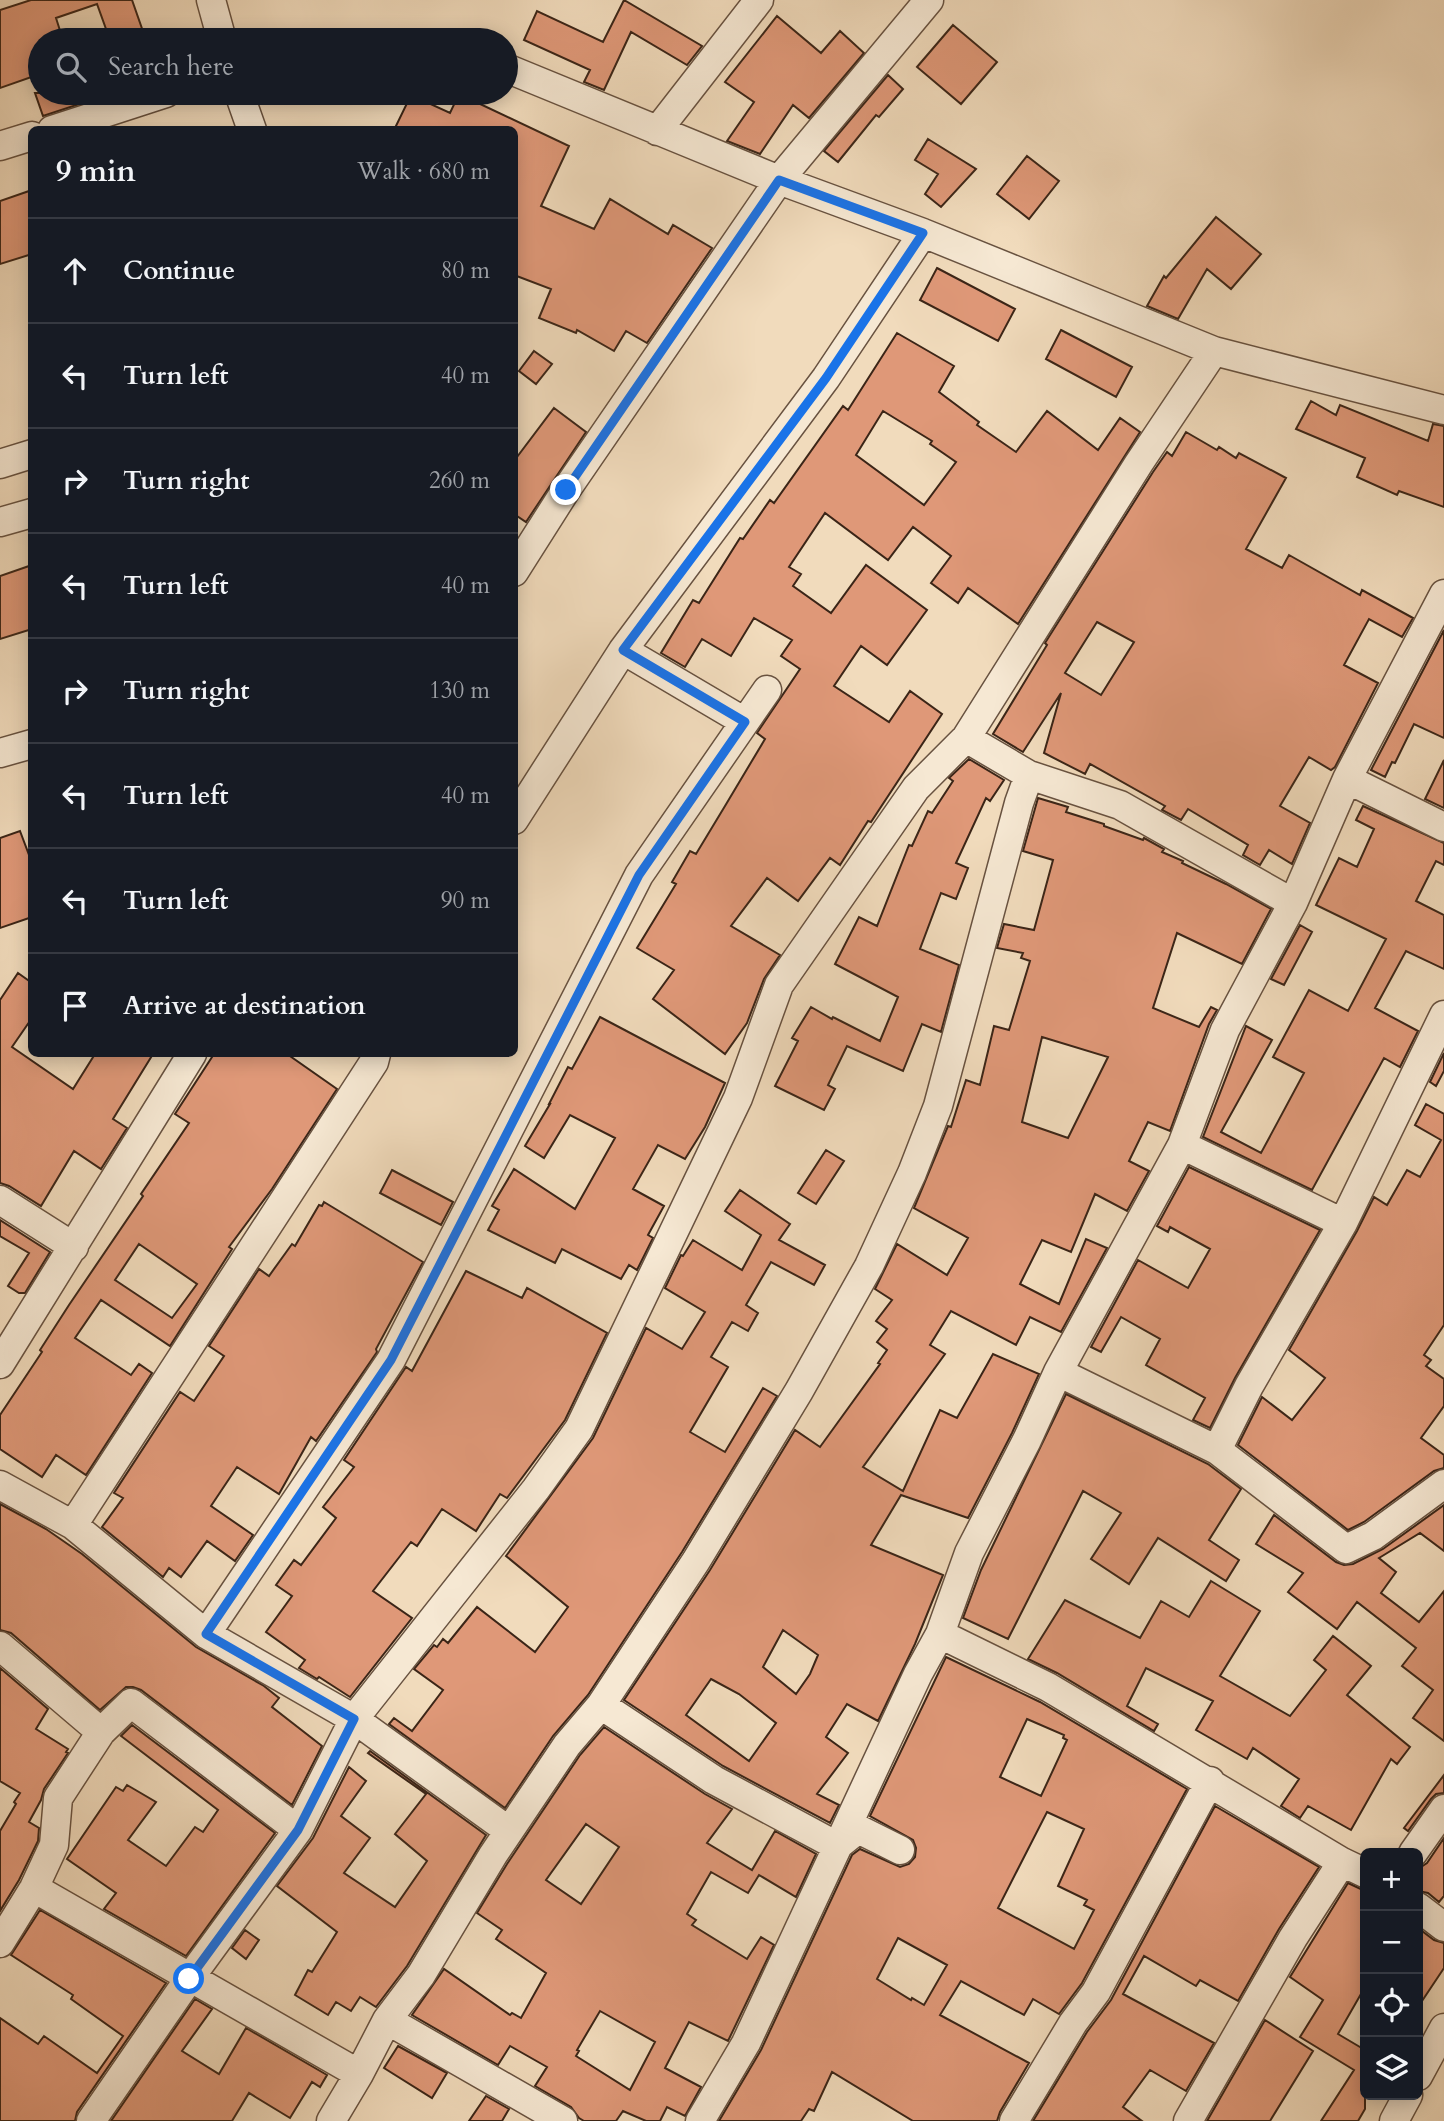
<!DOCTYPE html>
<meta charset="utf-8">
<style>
:root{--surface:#171b24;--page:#242831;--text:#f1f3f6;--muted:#9ea1a6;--line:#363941}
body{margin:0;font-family:Cardo,serif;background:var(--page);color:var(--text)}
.controls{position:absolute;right:21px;bottom:21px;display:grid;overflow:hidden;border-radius:10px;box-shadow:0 4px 18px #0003}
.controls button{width:63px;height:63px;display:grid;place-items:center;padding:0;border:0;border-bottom:2px solid var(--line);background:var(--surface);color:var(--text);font:35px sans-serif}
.stop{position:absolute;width:21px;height:21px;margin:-16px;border:5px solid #1a73e8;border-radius:50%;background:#fff}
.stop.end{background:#1a73e8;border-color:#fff;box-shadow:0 2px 7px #0008}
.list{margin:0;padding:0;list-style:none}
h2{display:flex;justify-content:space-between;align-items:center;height:91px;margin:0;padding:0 28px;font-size:30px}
h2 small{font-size:23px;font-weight:400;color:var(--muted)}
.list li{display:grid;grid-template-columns:46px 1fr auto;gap:21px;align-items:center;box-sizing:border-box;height:105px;padding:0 28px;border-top:2px solid var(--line)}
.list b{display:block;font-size:26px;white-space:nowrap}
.list em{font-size:23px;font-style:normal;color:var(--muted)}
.icon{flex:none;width:38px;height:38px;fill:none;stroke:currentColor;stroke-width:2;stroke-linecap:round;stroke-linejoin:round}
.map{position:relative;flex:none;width:1444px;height:2121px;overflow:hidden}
.search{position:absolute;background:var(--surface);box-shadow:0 4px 18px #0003;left:28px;top:28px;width:490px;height:77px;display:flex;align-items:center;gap:18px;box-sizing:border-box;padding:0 24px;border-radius:38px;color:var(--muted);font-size:26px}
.panel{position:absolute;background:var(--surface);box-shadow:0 4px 18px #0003;left:28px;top:126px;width:490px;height:931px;border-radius:10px}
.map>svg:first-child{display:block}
</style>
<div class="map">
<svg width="1444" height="2121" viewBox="0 0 1444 2121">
<rect width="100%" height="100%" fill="#f1dbbc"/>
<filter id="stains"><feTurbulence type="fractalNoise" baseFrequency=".00286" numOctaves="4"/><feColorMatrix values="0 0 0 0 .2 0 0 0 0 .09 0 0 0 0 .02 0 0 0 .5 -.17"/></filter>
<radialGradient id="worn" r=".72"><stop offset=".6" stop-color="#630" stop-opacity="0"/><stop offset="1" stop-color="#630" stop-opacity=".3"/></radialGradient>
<path fill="#df9878" stroke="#3b2517" stroke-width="2" fill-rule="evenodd" d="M31,0H132L146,40H110L97,4L56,18L63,40H40V74L0,88V10Z
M624,0L702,46L687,65L631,32L604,90L584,82L590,70L524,40L537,11L603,42Z
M777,16L821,53L840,31L864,53L809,118L793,105L760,154L727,141L754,102L725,82Z
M953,25L997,62L961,104L917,67Z
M888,75L903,89L879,117L876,115L838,162L824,151Z
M35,93H113L43,116Z
M459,94L569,146L541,206L594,229L610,199L668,234L673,225L712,248L647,343L626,331L614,351L577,330L576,333L539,318L551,289L514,275V130H394L411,95L450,113Z
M928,139L976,169L941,207L925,194L938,174L915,160Z
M1027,156L1059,181L1029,219L997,194Z
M32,190V254L0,264V201Z
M1216,217L1261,254L1231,289L1207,269L1178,319L1147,306L1164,276L1166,278Z
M937,268L1015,309L998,341L920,300Z
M1061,330L1132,367L1116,397L1046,359Z
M897,333L954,366L939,392L979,422L977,425L1016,452L1047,411L1098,450L1120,418L1140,432L1018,624L968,588L958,603L931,583L951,556L913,527L888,560L825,513L789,567L801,574L793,586L831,613L866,565L927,610L887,665L861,646L834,686L889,722L910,691L942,714L871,822L868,821L840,865L830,858L798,901L767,878L731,926L780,955L764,979L747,1023L725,1054L653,999L674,970L637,948L676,884L672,882L690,851L696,854L725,806L765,739L757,733L800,669L781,656L792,640L754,618L731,656L702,639L685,667L661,653L693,600L699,603L740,538L743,539L770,500L774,503L843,406L848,410ZM883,411L932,441L930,444L956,462L924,505L856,455Z
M534,351L552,364L536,384L519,371Z
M1311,401L1336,415L1340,405L1428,441L1433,424L1444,426V507L1399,491L1397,495L1357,477L1365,458L1296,429Z
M554,408L586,432L526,522L514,514V461Z
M1186,432L1217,450L1219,447L1236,458L1239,453L1286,478L1246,549L1282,568L1289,555L1360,595L1362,590L1413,618L1402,637L1369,619L1344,665L1378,683L1335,767L1331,770L1309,757L1280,806L1310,823L1292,864L1269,850L1260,865L1243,855L1248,845L1188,809L1181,820L1162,810L1165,806L1090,764L1085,774L1044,753L1061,693L1023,752L993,734L1047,645L1045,643L1153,472L1167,452L1172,456ZM1097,622L1134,642L1101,695L1065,673Z
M32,565V629L0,639V576Z
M1444,630V738L1414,724L1395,763L1392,762L1385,777L1371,770Z
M969,759L1004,780L990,801L986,798L956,863L968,868L956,899L941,893L920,949L959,965L941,1032L922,1024L903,1071L847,1046L828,1085L835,1089L824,1110L775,1086L798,1041L792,1038L811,1007L832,1019L833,1017L880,1041L898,997L835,964L859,917L877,926L909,845L912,846L928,811L932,813L953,781L949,778Z
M1444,760V808L1425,799Z
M1038,798L1068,807L1066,812L1104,824V826L1143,840L1144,838L1164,849L1162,852L1183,861L1182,863L1226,884L1271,909L1242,964L1177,933L1153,1008L1199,1027L1211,1007L1217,1010L1209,1024L1170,1131L1148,1122L1129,1161L1149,1171L1127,1211L1095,1194L1071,1252L1042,1240L1020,1284L1059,1304L1086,1239L1107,1248L1061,1332L1030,1317L1016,1345L951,1311L930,1345L945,1354L863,1467L903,1491L940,1410L957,1418L993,1354L1039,1374L1012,1433L968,1518L901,1495L871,1545L943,1575L915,1644L878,1721L847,1704L826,1737L848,1753L817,1794L839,1805L830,1823L723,1766L624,1700L710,1570L795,1430L820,1447L880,1364L878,1363L887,1350L877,1342L887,1329L876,1321L892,1300L875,1289L897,1244L947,1275L968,1238L914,1208L948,1126L951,1127L966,1080L980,1085L994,1026L1009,1030L1030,961L1021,958L1023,953L997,948L1004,924L1034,930L1053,860L1023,851ZM1042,1037L1108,1057L1068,1138L1022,1122ZM783,1630L818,1655L810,1674L796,1694L763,1667ZM711,1679L739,1694L776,1723L749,1761L686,1715Z
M1363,806L1444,843V865L1436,861L1416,901L1444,915V969L1406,951L1375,1008L1418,1031L1400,1067L1384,1058L1312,1190L1203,1137L1246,1026L1272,1040L1221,1132L1261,1153L1304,1073L1273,1057L1309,990L1348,1011L1386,939L1316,905L1339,858L1357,867L1374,829L1356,820Z
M20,831L32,863V917L0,928V838Z
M1300,925L1312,932L1284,985L1271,979Z
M18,973L32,983V1018L12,1047L73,1089L95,1054H153L113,1119L127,1128L101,1169L74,1151L41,1206L9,1186L0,1183V1000Z
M600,1017L725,1083L705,1127L685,1159L658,1145L633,1189L664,1206L648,1235L653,1238L637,1270L629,1265L621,1279L562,1249L555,1263L488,1230L499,1210L492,1206L514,1169L575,1209L615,1138L570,1115L544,1158L525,1146L550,1104H549L568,1067L572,1069Z
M1444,1053V1071L1436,1086L1430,1082Z
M214,1054H287L337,1089L272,1189L229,1247L232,1249L170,1346L101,1300L75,1338L131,1375L139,1364L152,1373L86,1475L56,1455L42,1477L0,1449V1415L42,1352L40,1350L69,1305L143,1196L141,1194L189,1123L175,1114ZM139,1244L197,1284L172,1318L115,1280Z
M1426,1104L1444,1114V1325L1424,1355L1431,1360L1426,1366L1444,1379V1406L1421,1438L1444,1455V1468L1434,1471L1364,1522L1348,1530L1238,1445L1262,1397L1292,1420L1325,1378L1289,1350L1357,1231L1374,1197L1387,1205L1407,1170L1420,1177L1441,1140L1415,1125Z
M826,1150L844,1161L816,1204L798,1193Z
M1189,1167L1320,1230L1235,1378L1210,1428L1193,1420L1205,1398L1146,1365L1160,1339L1121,1317L1101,1352L1091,1347L1138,1260L1188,1288L1210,1249L1170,1227L1168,1232L1157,1226Z
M392,1170L453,1202L441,1225L380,1193Z
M740,1190L790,1224L779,1240L825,1265L814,1285L771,1262L746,1305L758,1313L748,1331L732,1322L711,1357L728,1367L690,1432L725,1452L763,1388L777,1396L682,1552L588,1695L553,1736L505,1808L389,1724L394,1718L412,1731L443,1690L414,1669L434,1645L437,1647L443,1639L448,1643L477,1607L535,1652L568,1607L506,1556L593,1438L646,1328L682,1349L705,1312L665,1288L681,1255L683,1256L693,1240L742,1270L761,1235L725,1211Z
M324,1202L423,1262L376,1349L377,1352L316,1441L311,1437L279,1494L237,1467L211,1506L253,1535L235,1561L207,1541L181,1577L169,1568L163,1577L102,1527L123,1498L114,1493L180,1392L194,1401L224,1356L209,1346L259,1269L269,1276L292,1244L295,1246L319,1205L322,1206Z
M0,1220L50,1252L25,1293H19L8,1286L29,1253L0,1236Z
M466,1271L522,1298L527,1288L607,1333L565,1420L507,1498L500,1494L476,1531L442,1509L417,1546L411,1542L373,1591L412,1618L350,1697L319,1677L317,1679L299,1668L305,1660L266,1632L292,1596L276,1585L294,1560L301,1565L336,1518L323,1507L354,1467L344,1460L406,1367L412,1371Z
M1066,1394L1208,1464L1241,1489L1209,1540L1239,1560L1226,1581L1158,1538L1129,1584L1091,1559L1121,1513L1083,1491L1008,1639L963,1618L981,1570Z
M0,1504L46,1529L82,1554L196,1647L264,1686L279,1698L272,1707L322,1746L292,1805L141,1690L133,1687H126L100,1710L11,1633L0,1630Z
M1444,1505V1551L1420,1533L1379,1558L1396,1572L1381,1593L1419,1622L1444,1591V1741L1413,1718L1433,1690L1402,1666L1416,1648L1357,1602L1337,1629L1288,1592L1303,1573L1256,1544L1274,1515L1336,1562L1344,1565L1353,1564L1383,1549Z
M1211,1581L1260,1611L1220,1676L1290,1716L1326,1670L1314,1660L1333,1636L1371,1666L1347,1695L1410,1747L1397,1764L1391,1759L1351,1830L1308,1806L1300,1818L1281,1806L1299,1779L1253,1748L1247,1759L1196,1730L1213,1701L1146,1668L1127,1706L1158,1724L1154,1731L1057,1673L1028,1659L1065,1600L1140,1638L1161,1601L1189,1617Z
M946,1657L1040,1702L1187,1789L1082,1983L1059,2014L1033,1999L1024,2015L961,1981L940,2015L1029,2063L1000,2112L997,2121H913L832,2072L814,2111L809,2109L801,2121H719L761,2050L852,1855L860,1849L900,1867L909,1864L915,1857L916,1848L913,1840L870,1816ZM1027,1719L1064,1735L1063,1738L1067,1740L1041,1796L1000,1777ZM1047,1812L1084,1829L1058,1886L1087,1900L1084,1905L1094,1910L1074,1949L998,1908ZM898,1938L947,1965L924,2005L912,1998L911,2000L877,1979Z
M0,1668L48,1709L36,1729L68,1749L66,1752L68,1753L44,1789L41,1800L29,1822L39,1828L38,1841L19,1880L0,1911V1831L16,1804L14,1802L20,1793L0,1781Z
M132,1725L275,1833L186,1956L104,1909L116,1893L67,1859L116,1787L123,1791L127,1785L156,1802L128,1840L166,1866L195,1827L203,1832L218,1810L121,1736Z
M604,1727L705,1794L732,1809L707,1843L752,1870L775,1831L816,1854L796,1897L759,1875L748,1893L711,1872L687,1914L696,1920L692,1925L747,1959L761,1937L774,1945L728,2041L689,2022L665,2068L701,2087L685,2116L667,2107L660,2121H646L623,2111L616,2121H584L579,2118L571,2107L535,2086L547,2067L510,2046L498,2065L412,2015L444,1969L510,2015L512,2013L521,2018L546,1973L496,1939L502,1930L477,1913L507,1864L580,1755ZM586,1824L619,1847L581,1904L546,1880ZM600,2011L655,2042L630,2090L576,2056L579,2051L577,2050Z
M370,1751L486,1835L407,1966L376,2007L360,1997L351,2011L336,2002L328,2015L295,1995L308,1970L312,1972L337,1932L277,1886L313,1838L349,1767L366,1781L341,1816L370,1838L344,1873L395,1907L427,1861L395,1834L426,1794L368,1753Z
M1444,1775V1793L1436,1794L1431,1799L1408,1831L1404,1828Z
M1215,1806L1319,1867L1279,1929L1238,2001L1200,1980L1196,1986L1144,1956L1123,1994L1214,2043L1186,2091L1150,2070L1123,2107L1142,2121H1033L1087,2032L1111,2000Z
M1444,1838V1896L1439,1902L1428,1893L1418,1891V1869L1427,1863Z
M1348,1883L1365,1891V1987L1338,2034L1365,2050V2109L1358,2121H1321L1354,2070L1300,2037L1323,2000L1290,1977Z
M40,1910L166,1983L77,2112L75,2121H0V2018L38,2044L44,2036L97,2073L123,2036L71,1999L73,1995L11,1955Z
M1418,1928L1434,1940L1444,1943V1968L1418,2007Z
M245,1930L259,1940L246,1959L232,1948Z
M195,1999L212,2009L182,2051L219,2074L246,2028L327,2075L320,2087L312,2082L290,2118L249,2093L232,2121H111Z
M1265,2020L1313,2051L1270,2121H1207Z
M398,2046L447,2073L432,2098L384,2068Z
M486,2096L509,2109L502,2121H469Z"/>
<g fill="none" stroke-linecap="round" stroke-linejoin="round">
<defs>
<path id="minor" d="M211,0L222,40
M506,68L779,180L923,233L1214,351L1444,410
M239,93L252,130
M52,130L166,93
M657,131L759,0
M0,146L32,136
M0,464L32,454
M0,522L32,513
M514,572L566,490L779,180L929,0
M623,650L745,722
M966,738L1029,775L1120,805L1293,903
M0,753L32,744
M1347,779L1444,827
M514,820L623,650L826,378L923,233
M1182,1145L1343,1223
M0,1200L74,1247
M0,1364L192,1054
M1058,1372L1217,1450L1346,1549L1373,1536L1444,1484
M1217,1450L1249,1386L1343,1223L1444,1015
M0,1485L73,1525L206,1634L354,1719L509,1831
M73,1525L374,1062L376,1054
M206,1634L391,1360L639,875L767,690
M940,1634L1048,1687L1342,1862L1365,1873
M0,1646L101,1732
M601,1705L714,1780L837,1846L858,1829L900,1850
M1413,1853L1444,1809
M34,1888L359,2074
M1418,1907L1444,1927
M0,1943L34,1888L54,1845L58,1798L101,1732L131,1703L298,1830
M387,2020L563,2121
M1418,2076L1444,2028
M91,2121L189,1979L298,1830L354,1719L536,1489L579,1429L738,1098L779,985L916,788L966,738L1139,463L1214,351
M331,2121L359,2074L387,2020L421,1975L493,1855L567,1745L601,1705L696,1561L799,1391L869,1266L912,1173L938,1106L1019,803L1029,775
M700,2121L746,2043L918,1674L940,1634L969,1553L1027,1440L1058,1372L1182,1145L1225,1030L1293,903L1347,779L1444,594
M1014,2121L1073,2023L1096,1992L1210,1781
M1188,2121L1293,1938L1342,1862
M1394,2121L1408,2095"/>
</defs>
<use href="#minor" stroke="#685240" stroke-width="31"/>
<use href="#minor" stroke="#f6e8d3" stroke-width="28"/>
</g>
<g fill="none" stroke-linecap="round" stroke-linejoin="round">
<path stroke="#1a73e8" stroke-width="9" d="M189,1979L298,1830L354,1719L206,1634L391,1360L639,875L745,722L623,650L826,378L923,233L779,180L566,490"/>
</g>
<rect width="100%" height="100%" filter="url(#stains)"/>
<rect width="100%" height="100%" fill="url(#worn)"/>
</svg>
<div class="controls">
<button>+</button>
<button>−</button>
<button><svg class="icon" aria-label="locate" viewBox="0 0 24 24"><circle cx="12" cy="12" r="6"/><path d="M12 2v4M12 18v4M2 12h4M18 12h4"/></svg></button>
<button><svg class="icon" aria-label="layers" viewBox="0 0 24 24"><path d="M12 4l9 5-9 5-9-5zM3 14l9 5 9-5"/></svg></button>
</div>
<div class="stop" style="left:189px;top:1979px"></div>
<div class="stop end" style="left:566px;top:490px"></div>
<div class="search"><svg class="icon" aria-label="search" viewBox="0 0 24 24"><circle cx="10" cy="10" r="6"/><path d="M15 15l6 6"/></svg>Search here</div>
<section class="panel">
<h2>9 min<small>Walk · 680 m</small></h2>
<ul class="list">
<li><svg class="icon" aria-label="ahead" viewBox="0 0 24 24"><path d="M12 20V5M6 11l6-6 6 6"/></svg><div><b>Continue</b></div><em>80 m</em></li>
<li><svg class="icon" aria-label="left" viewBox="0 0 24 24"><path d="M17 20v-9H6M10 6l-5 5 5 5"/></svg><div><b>Turn left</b></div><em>40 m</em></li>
<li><svg class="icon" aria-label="right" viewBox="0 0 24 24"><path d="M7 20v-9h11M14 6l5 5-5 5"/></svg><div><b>Turn right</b></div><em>260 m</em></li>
<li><svg class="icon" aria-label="left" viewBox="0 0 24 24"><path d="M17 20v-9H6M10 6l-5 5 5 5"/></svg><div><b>Turn left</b></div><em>40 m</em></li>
<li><svg class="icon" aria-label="right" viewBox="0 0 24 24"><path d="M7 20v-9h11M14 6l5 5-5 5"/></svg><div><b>Turn right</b></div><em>130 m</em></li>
<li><svg class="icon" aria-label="left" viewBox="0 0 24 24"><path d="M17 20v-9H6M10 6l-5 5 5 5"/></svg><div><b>Turn left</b></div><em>40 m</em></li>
<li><svg class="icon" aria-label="left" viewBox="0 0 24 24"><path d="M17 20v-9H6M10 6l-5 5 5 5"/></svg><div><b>Turn left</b></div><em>90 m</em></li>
<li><svg class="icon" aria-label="arrive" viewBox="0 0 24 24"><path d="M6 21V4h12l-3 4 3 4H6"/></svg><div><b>Arrive at destination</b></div></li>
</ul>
</section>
</div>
